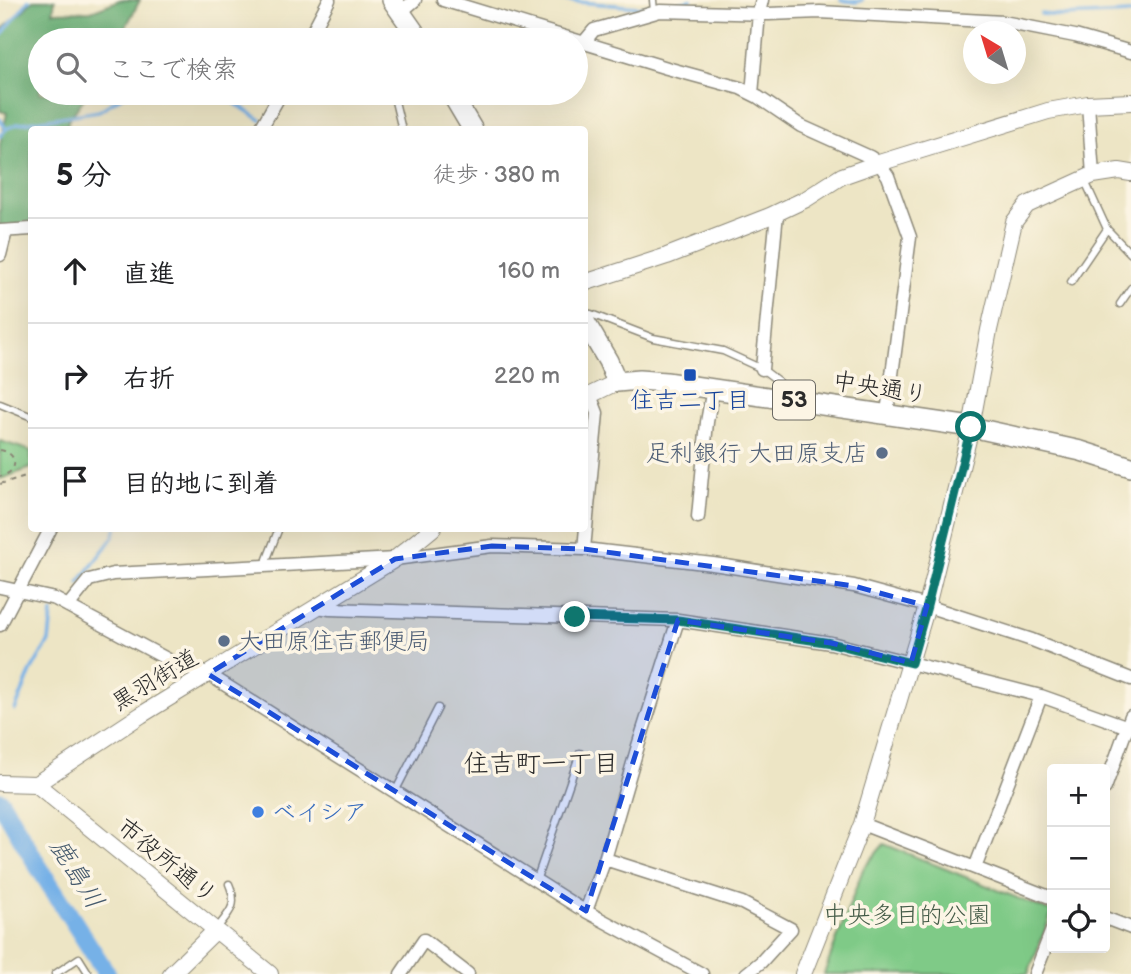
<!DOCTYPE html>
<html lang="ja">
<meta charset="utf-8">
<style>
:root{--surface:#fff;--page:#f6f6f6;--text:#202124;--muted:#757577;--line:#e0e0e0}
body{margin:0;font-family:"Balsamiq Sans","Klee One",sans-serif;background:var(--page);color:var(--text)}
.controls{position:absolute;right:21px;bottom:21px;display:grid;overflow:hidden;border-radius:7px;box-shadow:0 7px 28px #0002}
.controls button{width:63px;height:63px;display:grid;place-items:center;padding:0;border:0;border-bottom:2px solid var(--line);background:var(--surface);color:var(--text);font:35px sans-serif}
.compass{position:absolute;left:963px;top:21px;width:63px;height:63px;border-radius:50%;background:var(--surface);box-shadow:0 7px 28px #0002;rotate:322deg}
.stop{position:absolute;width:21px;height:21px;margin:-16px;border:5px solid #0f766e;border-radius:50%;background:#fff}
.stop.end{background:#0f766e;border-color:#fff;box-shadow:0 2px 7px #0008}
.list{margin:0;padding:0;list-style:none}
h2{display:flex;justify-content:space-between;align-items:center;height:91px;margin:0;padding:0 28px;font-size:30px}
h2 small{font-size:23px;font-weight:400;color:var(--muted)}
.list li{display:grid;grid-template-columns:46px 1fr auto;gap:21px;align-items:center;box-sizing:border-box;height:105px;padding:0 28px;border-top:2px solid var(--line)}
.list b{display:block;font-size:26px;white-space:nowrap}
.list em{font-size:23px;font-style:normal;color:var(--muted)}
.icon{flex:none;width:38px;height:38px;fill:none;stroke:currentColor;stroke-width:2;stroke-linecap:round;stroke-linejoin:round}
.map{position:relative;flex:none;width:1131px;height:974px;overflow:hidden}
.search{position:absolute;background:var(--surface);box-shadow:0 7px 28px #0002;left:28px;top:28px;width:560px;height:77px;display:flex;align-items:center;gap:18px;box-sizing:border-box;padding:0 24px;border-radius:38px;color:var(--muted);font-size:26px}
.panel{position:absolute;background:var(--surface);box-shadow:0 7px 28px #0002;left:28px;top:126px;width:560px;height:406px;border-radius:7px}
.map>svg:first-child{display:block}
</style>
<div class="map">
<svg width="1131" height="974" viewBox="0 0 1131 974">
<rect width="100%" height="100%" fill="#fcf5e5"/>
<filter id="ink" filterUnits="userSpaceOnUse"><feTurbulence type="fractalNoise" baseFrequency=".0143" numOctaves="2"/><feDisplacementMap in="SourceGraphic" scale="14" xChannelSelector="R" yChannelSelector="G"/><feConvolveMatrix kernelMatrix="1 2 1 2 8 2 1 2 1" color-interpolation-filters="sRGB"/></filter>
<filter id="wash" filterUnits="userSpaceOnUse"><feTurbulence type="fractalNoise" baseFrequency=".00686" numOctaves="4" result="noise"/><feDisplacementMap in="SourceGraphic" scale="28" xChannelSelector="R" yChannelSelector="G"/><feGaussianBlur stdDeviation="1.57" result="paint"/><feColorMatrix in="noise" values="0 0 0 0 0 0 0 0 0 0 0 0 0 0 0 0 0 1.4 0 .05"/><feComposite in="paint" operator="in"/></filter>
<g filter="url(#wash)">
<rect width="100%" height="100%" fill="#ede5c5"/>
<path fill="#7fca87" stroke="#557a59" stroke-width="2" d="M0,441L31,451V468L0,479Z
M884,844L1052,912L1028,974H824L863,869Z"/>
<path fill="#67ae74" stroke="#496c50" stroke-width="2" d="M33,0H55L53,12L91,11L120,0H140L119,40H40V93H88L68,121L67,129L32,130L31,225L0,228V144L7,113L0,111V31L20,14Z"/>
<g fill="none" stroke-linecap="round" stroke-linejoin="round">
<path stroke="#76b1e7" stroke-width="3.5" d="M555,0L638,7L685,2L691,0
M841,0L857,2L862,0
M1041,14L1062,16L1131,13
M0,37L29,0
M219,93L261,120
M0,119L6,129
M267,124L277,130
M0,136L6,129L17,124L99,111L127,93
M79,583L113,537L116,528
M15,710L31,671L49,641L52,613"/>
<path stroke="#76b1e7" stroke-width="19" d="M0,801L38,866L107,974"/>
</g>
</g>
<g filter="url(#ink)">
<g fill="none" stroke-linecap="round" stroke-linejoin="round">
<defs>
<path id="service" d="M653,0L654,12
M398,40L412,33
M393,93L402,130
M1085,181L1107,229L1131,254
M1071,282L1107,229
M1120,304L1131,288
M584,313L591,314L653,338L723,351L762,369L778,381L781,396
M0,404L32,417
M266,565L267,559L279,528
M395,792L438,708
M536,881L580,753
M217,928C231,911 238,905 229,884
M55,974L79,958L89,974"/>
<path id="minor" d="M443,0L667,68L740,88L758,97L801,126L870,157L879,163L888,176L910,237L887,413
M401,12L415,0
M187,39L189,40
M308,40L329,0
M584,42L594,30L660,11L769,14L820,12L1003,22L1075,36L1131,52
M752,94L759,13L762,0
M1088,104L1093,175
M260,130L281,93
M0,231L32,229
M0,255L6,231
M762,369L777,213
M698,517L707,422L713,388
M584,549L597,413L590,395
M0,587L55,599L180,666L208,674L578,907L702,974
M68,606L89,580L113,574L395,559L492,546L584,549L713,564L854,586L927,606L1032,640L1131,679
M318,607L330,609L678,620L831,643L1041,696L1131,728
M0,625L51,528
M1105,788L1131,716
M862,824L1052,898
M605,859L742,903L791,929L761,962L746,974
M975,868L1041,696
M586,911L605,859L638,746L678,620
M1105,918L1131,928
M401,974L424,940L468,974
M1035,974L1052,930"/>
<path id="tertiary" d="M584,283L667,256L770,216L806,199L842,176L879,163L1048,111L1088,104L1131,102
M584,398L617,382
M0,783L36,784L141,715L395,559L433,528
M36,784L270,974
M171,974L216,930
M803,974L862,824L927,606L971,427L989,330L1014,222L1027,205L1093,175L1119,171L1131,173"/>
<path id="primary" d="M392,0L420,40
M451,93L473,130
M584,320L608,361L617,382L639,380L666,382L971,427L1081,451L1131,467"/>
</defs>
<use href="#service" stroke="#8c8878" stroke-width="9"/>
<use href="#minor" stroke="#8c8878" stroke-width="15"/>
<use href="#tertiary" stroke="#8c8878" stroke-width="18"/>
<use href="#primary" stroke="#8c8878" stroke-width="22"/>
<path stroke="#8c8878" stroke-width="2" stroke-dasharray="5 5" stroke-linecap="butt" d="M0,450C19,453 19,473 0,476
M0,484L32,474"/>
<use href="#service" stroke="#fff" stroke-width="6"/>
<use href="#minor" stroke="#fff" stroke-width="12"/>
<use href="#tertiary" stroke="#fff" stroke-width="16"/>
<use href="#primary" stroke="#fff" stroke-width="19"/>
</g>
</g>
<g fill="none" stroke-linecap="round" stroke-linejoin="round" filter="url(#ink)">
<path stroke="#0f766e" stroke-width="9" d="M575,617L678,620L831,643L911,663L927,606L971,427"/>
</g>
<path fill="#1d4ed8" fill-opacity="0.2" stroke="#1d4ed8" stroke-width="5" stroke-dasharray="14 9" stroke-linejoin="round" d="M492,546L584,549L854,586L927,606L911,663L831,643L678,620L586,911L208,674L395,559Z"/>
<rect fill="#1a4fb4" stroke="#fcf5e5" stroke-width="2.5" x="683" y="368" width="14" height="14" rx="3.5"/>
<g fill="#5c6f8a" stroke="#fcf5e5" stroke-width="2.5">
<circle cx="882" cy="453" r="7"/>
<circle cx="224" cy="641" r="7"/>
</g>
<circle fill="#3f7fe0" stroke="#fcf5e5" stroke-width="2.5" cx="258" cy="812" r="7"/>
<g text-anchor="middle" dominant-baseline="central" stroke-width="7" stroke-linejoin="round" paint-order="stroke">
<rect fill="#fcf5e5" stroke="#6a6863" stroke-width="2" x="773" y="380.5" width="42" height="39" rx="5"/>
<g font-size="23" font-weight="bold" fill="#2b2b2b">
<text x="794" y="400">53</text>
</g>
<g font-size="24" fill="#2b2b2b" stroke="#fcf5e5">
<text transform="translate(880 388) rotate(9)">中央通り</text>
<text transform="translate(155 680) rotate(-31)">黒羽街道</text>
<text transform="translate(167 861) rotate(39)">市役所通り</text>
</g>
<g font-size="24" fill="#164399" stroke="#fcf5e5">
<text x="690" y="400">住吉二丁目</text>
</g>
<g font-size="24" fill="#4e5e75" stroke="#fcf5e5" text-anchor="end">
<text x="868" y="453">足利銀行 大田原支店</text>
<text x="238" y="641" text-anchor="start">大田原住吉郵便局</text>
</g>
<g font-size="24" fill="#366cbe" stroke="#fcf5e5" text-anchor="start">
<text x="272" y="812">ベイシア</text>
</g>
<g font-size="24" fill="#445b47" stroke="#fcf5e5">
<text x="907" y="915">中央多目的公園</text>
</g>
<g font-size="26" fill="#2b2b2b" stroke="#fcf5e5">
<text x="541" y="764">住吉町一丁目</text>
</g>
<g font-size="26" font-style="italic" fill="#455a6d" stroke="#fcf5e5">
<text transform="translate(76 874) rotate(58)">鹿島川</text>
</g>
</g>
</svg>
<div class="controls">
<button>+</button>
<button>−</button>
<button><svg class="icon" aria-label="locate" viewBox="0 0 24 24"><circle cx="12" cy="12" r="6"/><path d="M12 2v4M12 18v4M2 12h4M18 12h4"/></svg></button>
</div>
<svg class="compass" viewBox="-18 -18 36 36"><path d="M0-13l5 13h-10z" fill="#e53935"/><path d="M0 13l5-13h-10z" fill="#757577"/></svg>
<div class="stop" style="left:971px;top:427px"></div>
<div class="stop end" style="left:575px;top:617px"></div>
<div class="search"><svg class="icon" aria-label="search" viewBox="0 0 24 24"><circle cx="10" cy="10" r="6"/><path d="M15 15l6 6"/></svg>ここで検索</div>
<section class="panel">
<h2>5 分<small>徒歩 · 380 m</small></h2>
<ul class="list">
<li><svg class="icon" aria-label="ahead" viewBox="0 0 24 24"><path d="M12 20V5M6 11l6-6 6 6"/></svg><div><b>直進</b></div><em>160 m</em></li>
<li><svg class="icon" aria-label="right" viewBox="0 0 24 24"><path d="M7 20v-9h11M14 6l5 5-5 5"/></svg><div><b>右折</b></div><em>220 m</em></li>
<li><svg class="icon" aria-label="arrive" viewBox="0 0 24 24"><path d="M6 21V4h12l-3 4 3 4H6"/></svg><div><b>目的地に到着</b></div></li>
</ul>
</section>
</div>
